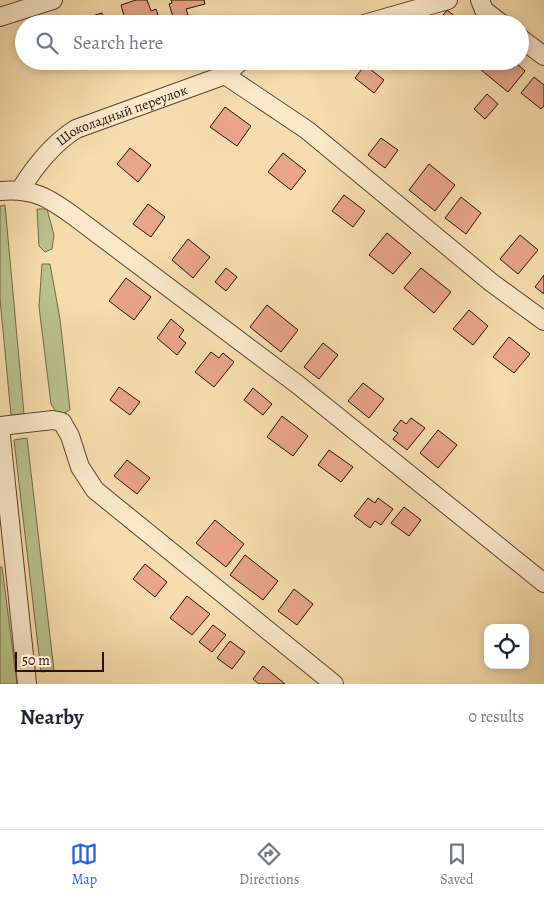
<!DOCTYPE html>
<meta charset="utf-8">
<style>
:root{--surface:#fff;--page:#f6f6f7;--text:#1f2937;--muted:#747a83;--line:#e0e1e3;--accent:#2563eb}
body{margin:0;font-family:Alegreya,serif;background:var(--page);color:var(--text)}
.controls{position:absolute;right:15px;bottom:15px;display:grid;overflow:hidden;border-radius:10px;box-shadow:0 2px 8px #0003}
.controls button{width:45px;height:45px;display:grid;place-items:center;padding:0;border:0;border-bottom:1px solid var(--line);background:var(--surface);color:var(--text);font:25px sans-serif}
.scale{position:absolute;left:15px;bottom:12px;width:89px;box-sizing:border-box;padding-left:5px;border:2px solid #290f06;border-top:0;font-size:14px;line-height:18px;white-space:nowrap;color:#290f06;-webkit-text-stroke:4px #fae9ca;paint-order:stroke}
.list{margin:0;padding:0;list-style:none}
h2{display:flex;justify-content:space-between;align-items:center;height:65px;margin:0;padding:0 20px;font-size:21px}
h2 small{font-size:16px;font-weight:400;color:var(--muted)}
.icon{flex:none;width:28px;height:28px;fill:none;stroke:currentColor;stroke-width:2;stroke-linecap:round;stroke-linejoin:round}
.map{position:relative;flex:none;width:544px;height:684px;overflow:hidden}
.search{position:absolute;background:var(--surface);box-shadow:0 2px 8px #0003;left:15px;right:15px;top:15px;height:55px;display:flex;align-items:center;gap:12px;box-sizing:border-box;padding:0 18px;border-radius:28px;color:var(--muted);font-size:19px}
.sheet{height:145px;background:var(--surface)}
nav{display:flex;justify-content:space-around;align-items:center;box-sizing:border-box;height:70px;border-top:1px solid var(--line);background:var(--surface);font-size:14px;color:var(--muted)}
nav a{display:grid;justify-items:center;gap:2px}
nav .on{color:var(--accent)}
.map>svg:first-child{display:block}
</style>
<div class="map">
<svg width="544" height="684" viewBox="0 0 544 684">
<rect width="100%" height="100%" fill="#f7ddad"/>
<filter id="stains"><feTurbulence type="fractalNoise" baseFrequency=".004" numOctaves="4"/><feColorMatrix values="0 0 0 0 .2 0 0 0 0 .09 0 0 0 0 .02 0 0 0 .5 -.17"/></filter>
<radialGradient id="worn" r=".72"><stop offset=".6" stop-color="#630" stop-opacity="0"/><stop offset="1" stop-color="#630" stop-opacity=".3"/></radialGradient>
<path fill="#bac28c" stroke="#726849" d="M5,205L24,414L11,415L0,299V206Z
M37,209H47L54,235L52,249L45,252L39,246Z
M42,264H50L60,319L70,410L59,416L51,404L39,307Z
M27,438L54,671L41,672L14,440Z
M0,567H2L17,684H0Z"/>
<path fill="#e9a589" stroke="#290f06" d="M136,0H147L151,11L156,9L161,24H139L137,19L126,23L121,5Z
M171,0H204L205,4L186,9L188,15L174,20L169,4L172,3Z
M447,10L465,24H436Z
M102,13L104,24H83L82,19Z
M479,61H514L525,71L508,92L475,65Z
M365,65L384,80L374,93L355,78Z
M534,77L544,85V106L541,109L521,93Z
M487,94L498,104L485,119L474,109Z
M225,107L251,126L237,146L210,127Z
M381,138L398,150L385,168L368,155Z
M130,148L151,165L138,182L117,164Z
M283,153L306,171L291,190L268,172Z
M429,164L455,185L435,211L409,190Z
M344,195L365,211L353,227L332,211Z
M461,197L481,213L466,234L445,218Z
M148,204L165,217L151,237L133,224Z
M387,233L411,253L393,274L369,255Z
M520,235L538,250L518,274L500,259Z
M188,239L210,257L193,278L172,260Z
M226,268L237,277L226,291L215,282Z
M421,268L451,292L434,313L404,288Z
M544,275V294L535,287Z
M126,278L151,297L134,320L109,301Z
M267,305L298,330L281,352L250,327Z
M469,310L488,326L473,345L453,329Z
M171,319L184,330L179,337L186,343L177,355L157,338Z
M509,337L530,354L514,373L493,357Z
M323,343L338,355L319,379L304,367Z
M211,352L219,358L223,353L234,362L214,387L195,372Z
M363,383L384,399L369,418L348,401Z
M119,387L140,402L130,415L110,400Z
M253,388L272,404L263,415L244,400Z
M282,416L308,436L293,456L267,437Z
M411,418L425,428L407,450L393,439L398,433L393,430L401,420L406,424Z
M438,430L457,445L438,468L420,453Z
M329,450L353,467L341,482L318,465Z
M127,460L150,478L137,494L114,476Z
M368,498L375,503L378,498L393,509L381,525L375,521L370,528L354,516Z
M404,507L421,520L409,536L391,523Z
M215,520L244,544L226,567L196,543Z
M245,555L278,581L263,600L230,575Z
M145,564L167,582L155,597L133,579Z
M294,589L313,604L297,625L278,611Z
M187,596L210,614L192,635L170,618Z
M213,625L226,635L212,652L199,642Z
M230,641L245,652L232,669L217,658Z
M263,666L285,684H259L253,679Z"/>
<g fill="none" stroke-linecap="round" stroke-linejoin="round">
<defs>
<g id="minor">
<path d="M480,0L484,10L502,24"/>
<path d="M0,17L53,0"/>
<path d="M364,24L448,0"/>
<path d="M520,38L544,56"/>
<path d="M225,75L307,130L492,283L544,321"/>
<path id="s1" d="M20,190C35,166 52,144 76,129L225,75L241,61"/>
<path d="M0,191C34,188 49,198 75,217L297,384L544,583"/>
<path d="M0,426L53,420L62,422L70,436L80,467L95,490L334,684"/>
<path d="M0,427L27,684"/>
</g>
</defs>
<use href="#minor" stroke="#5c4230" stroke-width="20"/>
<use href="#minor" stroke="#fae9ca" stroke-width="18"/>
</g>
<g text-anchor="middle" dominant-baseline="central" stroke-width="4.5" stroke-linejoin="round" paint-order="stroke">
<g font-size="14" fill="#290f06" stroke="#fae9ca">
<text stroke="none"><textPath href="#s1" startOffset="131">Шоколадный переулок</textPath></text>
</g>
</g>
<rect width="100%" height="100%" filter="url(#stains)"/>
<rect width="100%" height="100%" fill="url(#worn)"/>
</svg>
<div class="controls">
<button><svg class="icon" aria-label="locate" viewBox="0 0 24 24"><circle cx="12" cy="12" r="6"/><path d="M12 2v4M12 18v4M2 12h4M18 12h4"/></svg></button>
</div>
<div class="scale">50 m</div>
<div class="search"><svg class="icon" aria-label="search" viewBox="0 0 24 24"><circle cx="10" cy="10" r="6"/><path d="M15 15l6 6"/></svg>Search here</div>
</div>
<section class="sheet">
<h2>Nearby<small>0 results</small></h2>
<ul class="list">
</ul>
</section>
<nav>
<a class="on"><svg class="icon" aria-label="map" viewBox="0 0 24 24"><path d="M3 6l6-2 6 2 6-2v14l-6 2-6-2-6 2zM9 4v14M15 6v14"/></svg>Map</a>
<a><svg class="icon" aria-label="directions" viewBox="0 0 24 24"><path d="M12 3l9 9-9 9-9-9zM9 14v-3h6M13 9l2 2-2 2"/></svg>Directions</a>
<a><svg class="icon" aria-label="saved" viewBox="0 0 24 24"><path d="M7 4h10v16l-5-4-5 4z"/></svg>Saved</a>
</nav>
